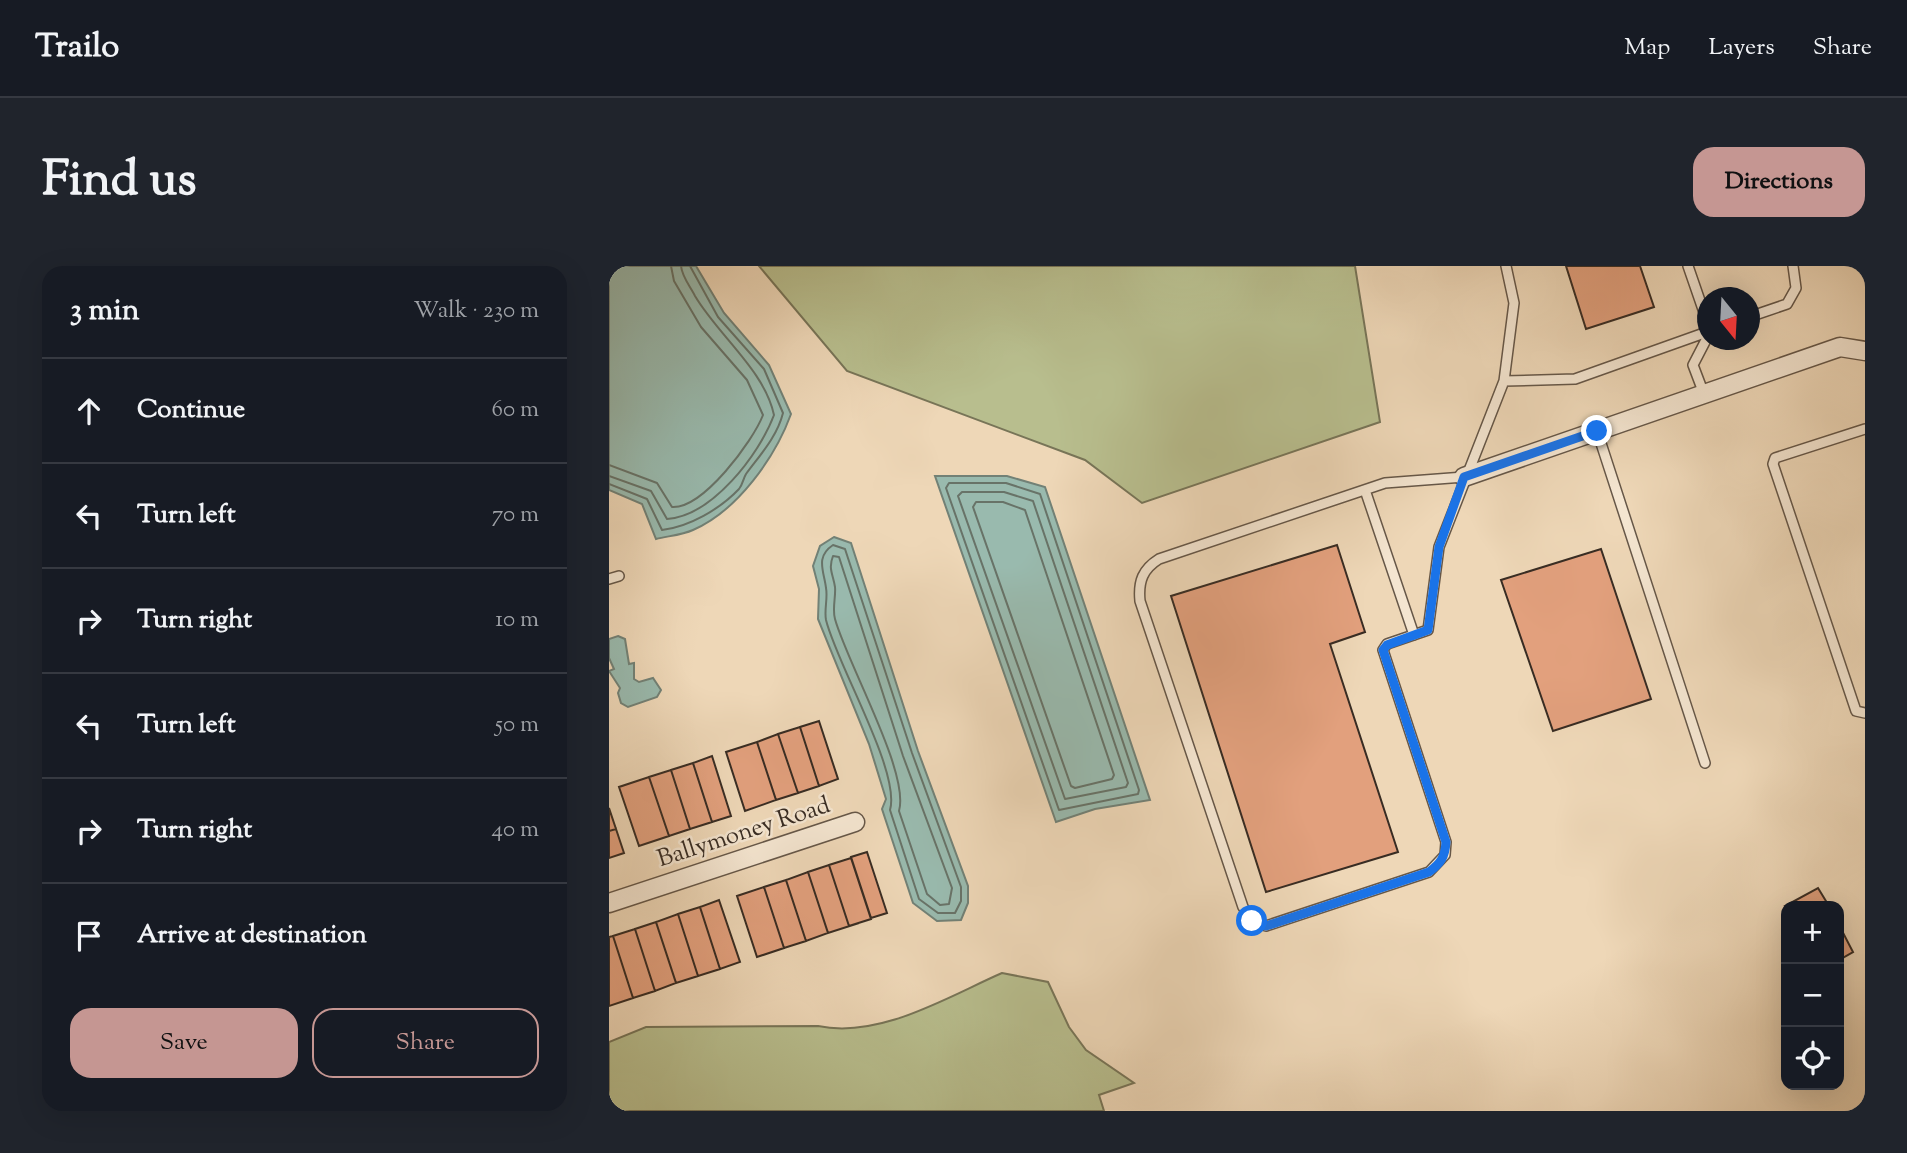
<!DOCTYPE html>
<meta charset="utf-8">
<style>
:root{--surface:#171b24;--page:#20242c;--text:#f1f3f6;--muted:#9ea1a6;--line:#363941;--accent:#c59692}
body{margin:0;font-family:"Sorts Mill Goudy",serif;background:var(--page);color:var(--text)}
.controls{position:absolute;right:21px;bottom:21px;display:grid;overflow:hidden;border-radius:14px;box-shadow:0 7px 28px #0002}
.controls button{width:63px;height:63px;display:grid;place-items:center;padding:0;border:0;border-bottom:2px solid var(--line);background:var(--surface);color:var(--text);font:35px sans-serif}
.compass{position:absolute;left:1088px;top:21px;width:63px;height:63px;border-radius:50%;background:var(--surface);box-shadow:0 7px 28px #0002;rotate:162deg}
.stop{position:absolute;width:21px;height:21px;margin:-16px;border:5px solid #1a73e8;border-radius:50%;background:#fff}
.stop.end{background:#1a73e8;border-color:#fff;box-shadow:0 2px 7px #0008}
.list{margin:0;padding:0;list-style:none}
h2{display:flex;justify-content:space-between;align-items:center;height:91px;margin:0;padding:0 28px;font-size:30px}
h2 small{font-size:23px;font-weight:400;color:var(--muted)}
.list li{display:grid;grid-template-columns:46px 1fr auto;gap:21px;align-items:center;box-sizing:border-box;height:105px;padding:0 28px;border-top:2px solid var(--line)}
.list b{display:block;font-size:26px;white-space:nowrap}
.list em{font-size:23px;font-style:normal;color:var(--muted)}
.actions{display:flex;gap:14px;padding:21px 28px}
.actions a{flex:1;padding:16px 0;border:2px solid var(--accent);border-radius:21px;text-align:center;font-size:24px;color:var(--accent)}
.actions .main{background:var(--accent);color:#111}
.icon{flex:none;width:38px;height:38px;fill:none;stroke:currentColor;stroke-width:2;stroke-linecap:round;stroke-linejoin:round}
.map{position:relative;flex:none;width:1256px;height:845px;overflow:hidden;border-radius:21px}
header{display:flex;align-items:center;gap:42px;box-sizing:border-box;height:98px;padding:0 35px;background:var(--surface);border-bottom:2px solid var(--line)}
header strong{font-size:33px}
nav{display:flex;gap:38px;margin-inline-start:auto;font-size:24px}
.intro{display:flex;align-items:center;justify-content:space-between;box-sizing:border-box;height:168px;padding:0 42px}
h1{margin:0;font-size:49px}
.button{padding:18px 32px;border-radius:21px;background:var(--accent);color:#111;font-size:24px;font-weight:700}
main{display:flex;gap:42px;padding:0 42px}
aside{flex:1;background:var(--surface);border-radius:21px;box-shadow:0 7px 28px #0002}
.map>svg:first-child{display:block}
</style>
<header>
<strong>Trailo</strong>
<nav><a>Map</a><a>Layers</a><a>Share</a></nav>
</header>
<div class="intro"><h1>Find us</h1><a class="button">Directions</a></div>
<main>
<aside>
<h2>3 min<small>Walk · 230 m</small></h2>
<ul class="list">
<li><svg class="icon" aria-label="ahead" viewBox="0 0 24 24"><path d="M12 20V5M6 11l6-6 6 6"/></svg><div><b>Continue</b></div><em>60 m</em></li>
<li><svg class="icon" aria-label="left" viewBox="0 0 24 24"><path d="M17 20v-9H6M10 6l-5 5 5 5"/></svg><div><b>Turn left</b></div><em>70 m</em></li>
<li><svg class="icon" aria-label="right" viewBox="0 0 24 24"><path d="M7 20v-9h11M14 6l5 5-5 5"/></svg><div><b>Turn right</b></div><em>10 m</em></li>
<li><svg class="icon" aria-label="left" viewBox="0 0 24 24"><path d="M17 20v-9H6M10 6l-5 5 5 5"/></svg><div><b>Turn left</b></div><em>50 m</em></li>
<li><svg class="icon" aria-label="right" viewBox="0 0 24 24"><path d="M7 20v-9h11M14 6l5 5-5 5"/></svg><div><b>Turn right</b></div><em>40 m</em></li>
<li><svg class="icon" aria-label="arrive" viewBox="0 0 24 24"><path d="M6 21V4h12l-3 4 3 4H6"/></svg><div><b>Arrive at destination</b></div></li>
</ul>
<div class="actions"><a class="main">Save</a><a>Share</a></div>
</aside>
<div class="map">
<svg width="1256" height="845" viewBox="0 0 1256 845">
<rect width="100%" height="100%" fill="#eed7b7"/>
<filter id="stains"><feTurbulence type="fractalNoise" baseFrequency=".00286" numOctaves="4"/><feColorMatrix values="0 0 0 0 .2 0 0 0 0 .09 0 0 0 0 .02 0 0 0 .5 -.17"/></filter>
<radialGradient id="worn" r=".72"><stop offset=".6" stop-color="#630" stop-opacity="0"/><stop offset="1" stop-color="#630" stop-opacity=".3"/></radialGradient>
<path fill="#b8be8e" stroke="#787558" stroke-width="2" d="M150,0H746L771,156L533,237L476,194L238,105Z
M393,707L439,716L460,761L477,784L525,817L490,829L495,845H0V776L37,761L209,760C271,773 338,731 393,707Z"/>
<path fill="#99baae" stroke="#728176" stroke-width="2" d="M0,0H87L115,47L160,99L182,148C166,192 128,245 84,264C73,269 59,270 47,273L33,238L0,224Z
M326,210H398L436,221L541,534L486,543L447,556Z
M225,271L242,277L309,485L359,620V637L352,654L328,655L304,637L273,543L277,533L260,478L209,353L210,323L204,300L211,280Z
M9,370L16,373L20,398L25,397V413L30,416L44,412L52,424L48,431L19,441L12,437L9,427L11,422L0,405L5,403L0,392V373Z"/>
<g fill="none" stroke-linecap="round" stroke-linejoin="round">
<path stroke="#687368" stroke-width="2" d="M0,199L48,217L63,241C94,243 144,175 154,149L138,114L92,61L65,15L62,0
M0,210L42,225L58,253C103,250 150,189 165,149C156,105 109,69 86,30C81,20 73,11 72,0
M340,217H397L431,228L530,524L529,528L450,544L337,222Z
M0,218L38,233L53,264C80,261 111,243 130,223C134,218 134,213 137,208C151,189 168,171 174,147L155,103L109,51L81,0
M353,226H395L424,235L519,517L517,521L456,533L349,230Z
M367,236H394L416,244L505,509L503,513L466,522L462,520L364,241Z
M224,279L236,283L303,487L352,621V635L346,647H329L310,633L281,544C292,506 228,399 217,354C215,344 219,332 217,322C215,305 206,291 224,279Z
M224,290L230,291L294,490L343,622L340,638L331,639L318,628L290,545C301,507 238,397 226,353C223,343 227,331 226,321C224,308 219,303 224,290Z"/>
</g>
<path fill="#e2a07d" stroke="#382c23" stroke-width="2" d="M957,0H1031L1045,41L977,63Z
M728,279L756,366L721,378L789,586L657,626L562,330Z
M992,283L1042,433L944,465L892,314Z
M210,455L229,513L210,520L191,461Z
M191,461L210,520L189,527L169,468Z
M169,468L189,527L167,534L148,476Z
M148,476L167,534L136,545L117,486Z
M103,490L122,550L103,556L84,497Z
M84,497L103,556L81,563L62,504Z
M62,504L81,563L60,570L40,511Z
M40,511L60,570L30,580L10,521Z
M0,542L7,563L0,565Z
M7,563L15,587L0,592V565Z
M258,586L278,647L262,652L242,591Z
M242,592L262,653L240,660L220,599Z
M220,599L240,660L250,657L219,667L199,606Z
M199,606L219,667L197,675L177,614Z
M177,614L197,675L175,682L155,621Z
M155,621L175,682L148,691L128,630Z
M1209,622L1220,640L1177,641L1176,640Z
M110,634L131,696L111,703L91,641Z
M91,641L111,703L89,710L69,648Z
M69,648L89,710L67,717L47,656Z
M47,656L67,717L46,725L26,663Z
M1230,659L1244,686L1230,694Z
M26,663L46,725L24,732L4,670Z
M4,670L24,732L0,740V671Z"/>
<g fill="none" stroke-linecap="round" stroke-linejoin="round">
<defs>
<path id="service" d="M1079,0L1098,55
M1140,51L1178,38L1187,22L1184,0
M895,115L966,113L1098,66
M1095,128L1084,99L1098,72
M1256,163L1166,192L1164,198L1247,445L1256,447
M988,165L1096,497
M855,211L776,217L550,293C534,303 529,315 531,335L634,641L644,655L657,660L820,606L836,589L837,576L774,384L778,378L819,364L830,281L895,115L905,37L897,0
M756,224L805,369
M0,313L10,310"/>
<path id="minor" d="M855,211L1231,81L1256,85
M0,637L246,556"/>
</defs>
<use href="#service" stroke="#665748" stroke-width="12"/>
<use href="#minor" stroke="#665748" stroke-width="21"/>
<use href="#service" stroke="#f4e5d0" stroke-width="9"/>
<use href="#minor" stroke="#f4e5d0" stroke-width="18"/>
</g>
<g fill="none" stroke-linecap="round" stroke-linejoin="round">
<path stroke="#1a73e8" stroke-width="9" d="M643,655L657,660L820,606C832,597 836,591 837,576L774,384L778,379L819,364L830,281L855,211L988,165"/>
</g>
<g text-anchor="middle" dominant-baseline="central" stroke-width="5" stroke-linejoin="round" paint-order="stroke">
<g font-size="24" fill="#382c23" stroke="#f4e5d0">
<text transform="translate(135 567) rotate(-18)">Ballymoney Road</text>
</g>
</g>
<rect width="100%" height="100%" filter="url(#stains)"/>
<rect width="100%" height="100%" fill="url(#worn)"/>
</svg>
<div class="controls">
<button>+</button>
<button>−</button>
<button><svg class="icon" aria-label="locate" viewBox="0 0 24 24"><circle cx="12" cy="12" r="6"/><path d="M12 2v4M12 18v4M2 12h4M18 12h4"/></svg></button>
</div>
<svg class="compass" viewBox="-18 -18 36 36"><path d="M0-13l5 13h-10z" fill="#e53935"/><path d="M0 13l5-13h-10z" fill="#9ea1a6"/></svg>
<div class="stop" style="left:643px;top:655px"></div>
<div class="stop end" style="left:988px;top:165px"></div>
</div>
</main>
